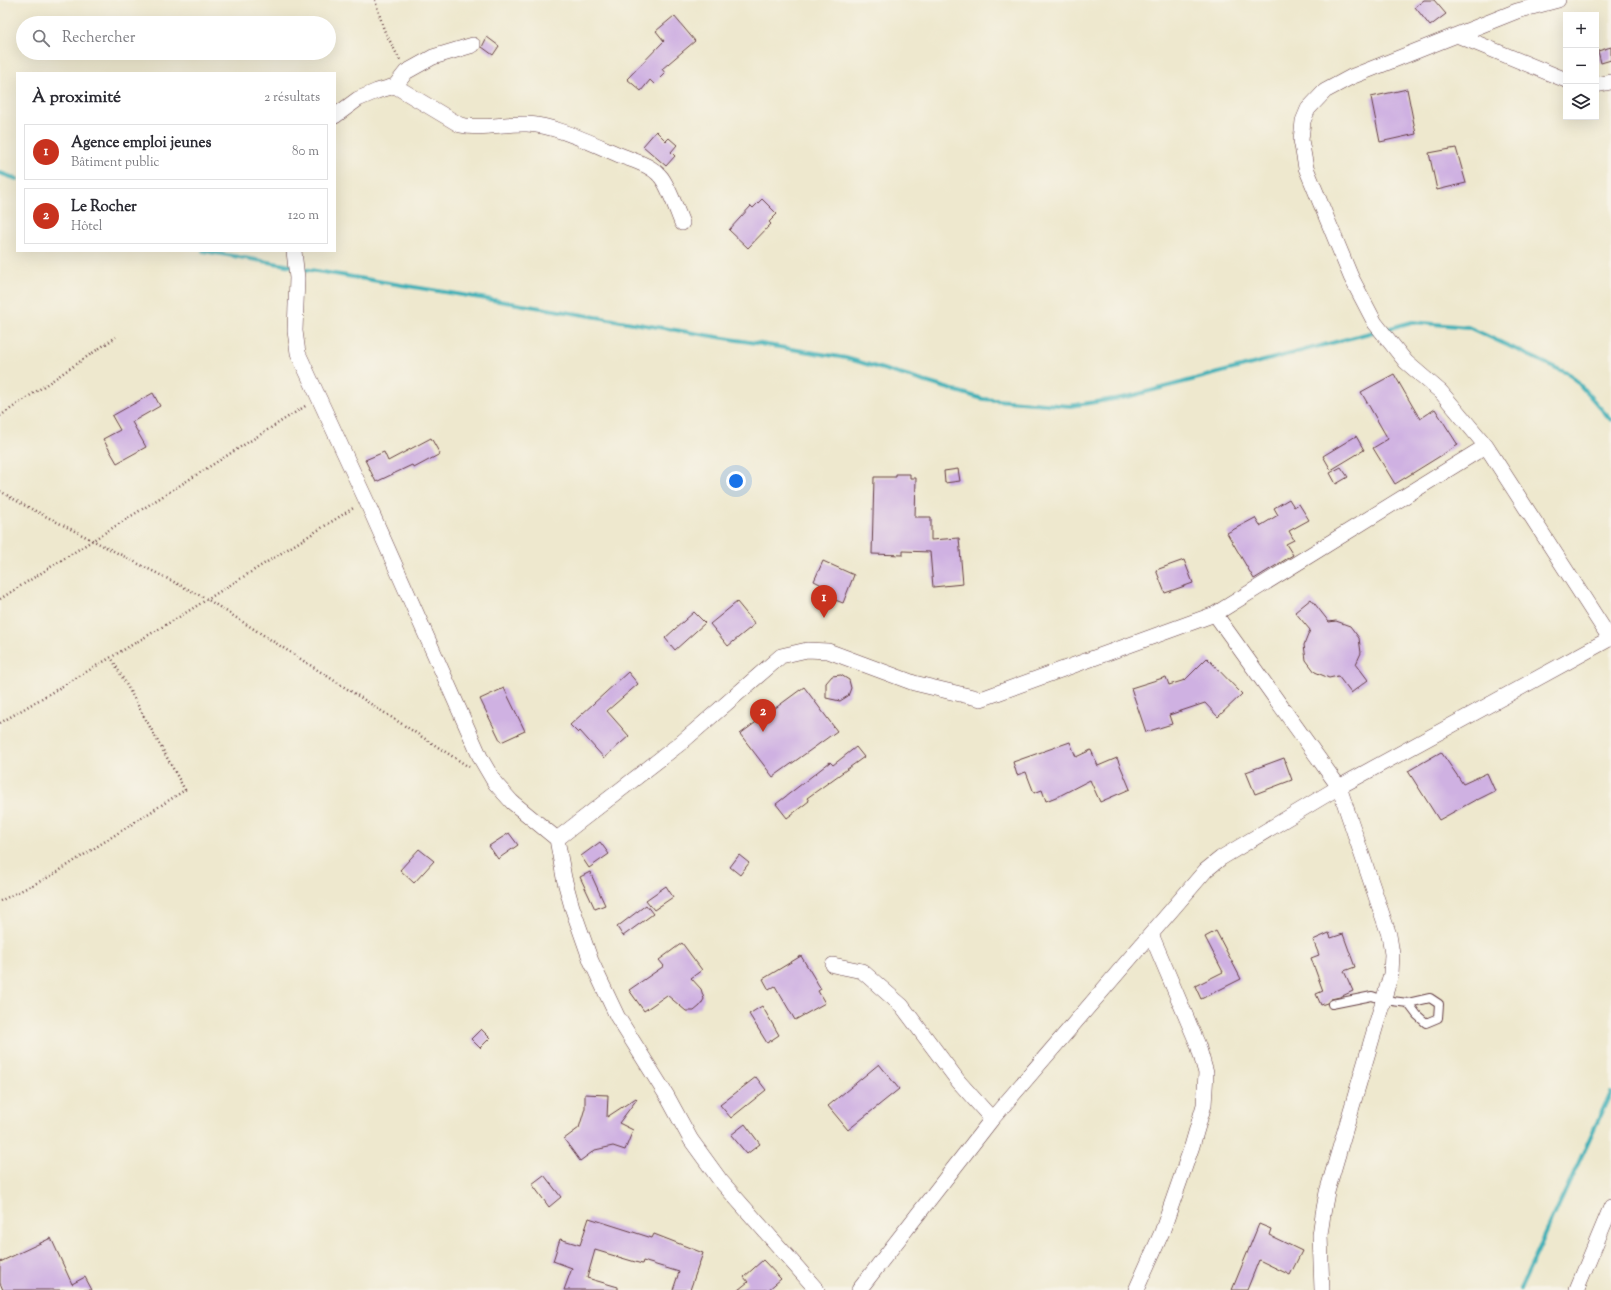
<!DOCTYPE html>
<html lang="fr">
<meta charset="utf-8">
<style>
:root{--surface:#fff;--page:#f7f7f7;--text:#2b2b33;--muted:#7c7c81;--line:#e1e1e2;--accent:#c8321e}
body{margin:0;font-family:"Sorts Mill Goudy",serif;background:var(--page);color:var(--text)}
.controls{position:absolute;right:12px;top:12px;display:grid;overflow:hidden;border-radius:0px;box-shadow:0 4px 16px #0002}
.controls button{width:36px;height:36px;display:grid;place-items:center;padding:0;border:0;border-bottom:1px solid var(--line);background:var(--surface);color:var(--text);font:20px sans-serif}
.you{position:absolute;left:736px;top:481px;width:14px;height:14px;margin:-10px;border:3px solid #fff;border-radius:50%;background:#1a73e8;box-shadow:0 0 0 6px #1a73e833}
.badge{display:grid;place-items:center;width:26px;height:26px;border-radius:50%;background:var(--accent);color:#fff;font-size:13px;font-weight:700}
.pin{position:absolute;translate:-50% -33px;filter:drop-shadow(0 1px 2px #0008)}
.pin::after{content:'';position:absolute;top:21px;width:14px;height:12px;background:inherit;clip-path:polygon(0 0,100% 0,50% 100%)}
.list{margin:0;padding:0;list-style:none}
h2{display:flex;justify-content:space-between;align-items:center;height:52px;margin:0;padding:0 16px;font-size:17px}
h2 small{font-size:13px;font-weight:400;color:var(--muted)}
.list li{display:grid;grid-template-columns:26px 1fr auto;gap:12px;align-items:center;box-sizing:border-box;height:56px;margin:0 8px 8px;padding:0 8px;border:1px solid var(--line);border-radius:0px}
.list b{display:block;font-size:15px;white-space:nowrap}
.list p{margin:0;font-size:13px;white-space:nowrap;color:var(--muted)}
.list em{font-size:13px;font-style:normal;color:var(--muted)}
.icon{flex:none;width:22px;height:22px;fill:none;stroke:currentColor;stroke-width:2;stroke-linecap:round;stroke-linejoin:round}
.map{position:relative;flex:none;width:1611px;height:1290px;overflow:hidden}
.search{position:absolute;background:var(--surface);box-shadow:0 4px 16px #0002;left:16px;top:16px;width:320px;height:44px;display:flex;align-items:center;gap:10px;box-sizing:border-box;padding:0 14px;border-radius:22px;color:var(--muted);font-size:15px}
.panel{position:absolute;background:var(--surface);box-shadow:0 4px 16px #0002;left:16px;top:72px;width:320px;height:180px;border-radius:0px}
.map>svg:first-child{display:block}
</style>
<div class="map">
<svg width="1611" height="1290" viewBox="0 0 1611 1290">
<rect width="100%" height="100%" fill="#f7f3e8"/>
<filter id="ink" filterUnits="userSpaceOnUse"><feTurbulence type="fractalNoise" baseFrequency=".025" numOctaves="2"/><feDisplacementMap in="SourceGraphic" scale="8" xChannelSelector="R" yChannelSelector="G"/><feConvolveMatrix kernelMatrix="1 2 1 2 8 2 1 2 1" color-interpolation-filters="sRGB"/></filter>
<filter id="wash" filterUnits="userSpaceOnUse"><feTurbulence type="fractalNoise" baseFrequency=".012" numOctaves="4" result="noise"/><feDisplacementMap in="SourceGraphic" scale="16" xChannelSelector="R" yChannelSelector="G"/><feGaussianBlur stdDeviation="0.9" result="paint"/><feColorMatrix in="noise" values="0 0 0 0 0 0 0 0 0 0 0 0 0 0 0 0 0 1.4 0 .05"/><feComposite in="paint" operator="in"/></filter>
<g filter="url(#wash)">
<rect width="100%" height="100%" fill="#eee8ce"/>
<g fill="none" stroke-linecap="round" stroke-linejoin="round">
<path stroke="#3fb0b7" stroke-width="4" d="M0,173L17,179
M203,251L292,266
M298,268L846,358L983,399L1070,406L1127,397L1377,331
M1383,330L1412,322L1468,327L1571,375L1611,420
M1520,1290L1611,1092"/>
</g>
<g id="blocks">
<path fill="#cfb1e2" d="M1424,0H1434L1446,14L1430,26L1415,7Z
M674,16L695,41L662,69L665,73L654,84L650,80L641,91L627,79L664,41L656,31Z
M487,37L499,46L493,55L482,47Z
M1611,47V60L1601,63L1598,51Z
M1407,89L1416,134L1380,142L1371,97Z
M656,131L666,141L669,138L677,145L671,152L675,156L666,166L643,146Z
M1456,148L1466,183L1437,190L1429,153Z
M762,199L777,214L769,222L771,224L748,248L729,230L751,206L753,208Z
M1394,374L1420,419L1435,409L1458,445L1395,484L1373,448L1388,439L1361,392Z
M153,393L160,406L132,422L146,447L117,463L103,439L120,430L112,416Z
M1356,436L1364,450L1331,470L1323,456Z
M431,438L440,454L414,468L412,465L376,482L365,460L384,452L388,461Z
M1341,467L1348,477L1336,484L1330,473Z
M958,469L960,481L945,483L944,471Z
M896,474H910V478H916L915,517H931V540L959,538L963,584L933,587L930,552L903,551V555L872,554L874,477H896Z
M1289,499L1294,507L1299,504L1309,520L1289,531L1294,540L1286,544L1293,555L1254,579L1227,533L1255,518L1260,526L1278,515L1274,508Z
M1184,560L1193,583L1165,593L1156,570Z
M823,561L854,575L843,603L825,596L828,588L814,581Z
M1311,599L1329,622L1336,621L1350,626L1359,638L1361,653L1356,664L1368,680L1351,693L1338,676L1329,678L1315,672L1306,660L1304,645L1310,630L1295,612Z
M737,602L755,624L728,646L710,624Z
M694,612L705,623L675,650L665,638Z
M1207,658L1242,694L1218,717L1205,703L1169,715L1172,724L1146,732L1131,688L1166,677L1169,685L1185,680Z
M628,672L638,684L607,711L629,736L604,758L580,731L578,733L570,725Z
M841,675L849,680L851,688L848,696L840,701L826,698V683L832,676Z
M804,687L837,731L773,777L740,734Z
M504,688L525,731L501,742L480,699Z
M1070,742L1076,757L1091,750L1098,766L1117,758L1130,789L1100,802L1090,780L1061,795L1046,801L1042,790L1034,793L1026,772L1017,775L1013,762Z
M856,747L864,757L807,798L809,801L787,818L776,804L830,762L833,765Z
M1441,752L1463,784L1487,773L1495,791L1477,800V799L1439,820L1408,771Z
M1284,758L1292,780L1255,794L1246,772Z
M509,833L518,845L498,859L489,846Z
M600,842L609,854L589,868L581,856Z
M419,849L434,861L414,883L400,870Z
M739,855L749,863L740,875L730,867Z
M590,872L605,905L595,909L580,877Z
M666,886L673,897L654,910L646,900Z
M646,905L653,914L623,936L617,927Z
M1216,931L1241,979L1201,999L1195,986L1223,972L1205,937Z
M1329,933L1331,938L1343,934L1355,967L1344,971L1353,991L1340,997L1331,999L1327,1003L1321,1005L1316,994L1323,991L1311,958L1319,955L1313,940Z
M682,943L702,970L691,978L701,989L704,999L700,1006L694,1011H686L667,995L644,1011L629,990L664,966L659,960Z
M801,956L821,989L818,991L825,1003L795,1020L775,986L769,990L763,979Z
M762,1006L779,1035L767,1043L749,1014Z
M481,1029L490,1038L480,1048L471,1039Z
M879,1064L899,1089L848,1130L828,1106Z
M756,1077L766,1090L731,1118L720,1105Z
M585,1094L608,1095L607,1117L636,1098L637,1099L619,1123L633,1130L625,1150L613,1146L595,1150L580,1161L564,1139L579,1128L585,1108Z
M745,1124L760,1144L747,1154L731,1135Z
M544,1175L561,1197L549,1207L532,1184Z
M589,1218L652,1238L654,1234L703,1253L690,1290H673L679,1272L643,1261L642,1264L595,1250L587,1278L618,1287V1290H564L572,1268L553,1261L560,1239L580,1245Z
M1259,1224L1271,1229L1269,1235L1302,1251L1290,1275L1259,1260L1247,1290H1232Z
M51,1238L72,1284L85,1277L92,1290H3L0,1283V1262Z
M763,1260L781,1279L768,1290H738L748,1282L744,1277Z"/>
</g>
</g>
<g filter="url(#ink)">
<use href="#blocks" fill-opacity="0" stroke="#633d43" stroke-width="1"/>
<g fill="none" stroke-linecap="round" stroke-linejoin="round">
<defs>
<path id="service" d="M1332,1004L1372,996L1384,1000L1408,1003L1430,998L1439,1004L1438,1018L1426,1023L1417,1015L1408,1003"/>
<path id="minor" d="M1558,0L1517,11L1351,77L1325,91L1308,109L1303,121L1301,140L1306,168L1351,277L1375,323L1406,362L1441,392L1486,446L1609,637
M1457,35L1566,80
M1596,85L1611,82
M395,86L460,125C482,130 504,123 527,124C556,125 595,145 622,156C634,161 651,165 660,176C668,184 677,211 682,223
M335,116L358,99L377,91L395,86L406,72L433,57L473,45
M294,251L297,278L295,331L298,353L366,500L481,759L495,783L512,802L557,839
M1215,614L1339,787L1389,935L1392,954L1391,974L1327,1192L1323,1214L1320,1235L1322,1290
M833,965L862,971L902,1006L959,1082L992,1119
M1577,1289L1611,1207
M817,1290L720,1180L691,1140L667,1096L617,1016L591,961L572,907L564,878L557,839L682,742L781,656L807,650L828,651L914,683L981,699L1215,614L1486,446
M859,1290L992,1119L1206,870L1221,858L1339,787L1611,638
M1136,1290L1162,1232L1192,1146L1204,1105L1206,1073L1198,1045L1151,934"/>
</defs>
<use href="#service" stroke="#633d43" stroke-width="10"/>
<use href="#minor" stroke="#633d43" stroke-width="16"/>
<path stroke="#633d43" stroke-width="2.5" stroke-dasharray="1 3" stroke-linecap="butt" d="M375,0L384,30L400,60
M0,416L116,337
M0,491L22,504L207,599L469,767
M0,599L307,405
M0,723L179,617L355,507
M0,901L51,876L185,790L111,657"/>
<use href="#service" stroke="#fff" stroke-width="8"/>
<use href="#minor" stroke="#fff" stroke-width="15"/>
</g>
</g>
</svg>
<div class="controls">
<button>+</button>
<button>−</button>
<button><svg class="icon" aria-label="layers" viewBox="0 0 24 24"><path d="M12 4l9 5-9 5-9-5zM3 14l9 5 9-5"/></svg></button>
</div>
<div class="you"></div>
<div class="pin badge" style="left:824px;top:618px">1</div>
<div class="pin badge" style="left:763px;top:732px">2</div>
<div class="search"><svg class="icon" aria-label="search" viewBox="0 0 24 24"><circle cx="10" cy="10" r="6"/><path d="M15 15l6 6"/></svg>Rechercher</div>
<section class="panel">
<h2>À proximité<small>2 résultats</small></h2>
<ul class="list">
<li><span class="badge">1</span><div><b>Agence emploi jeunes</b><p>Bâtiment public</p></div><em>80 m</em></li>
<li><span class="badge">2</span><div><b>Le Rocher</b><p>Hôtel</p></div><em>120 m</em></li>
</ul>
</section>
</div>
